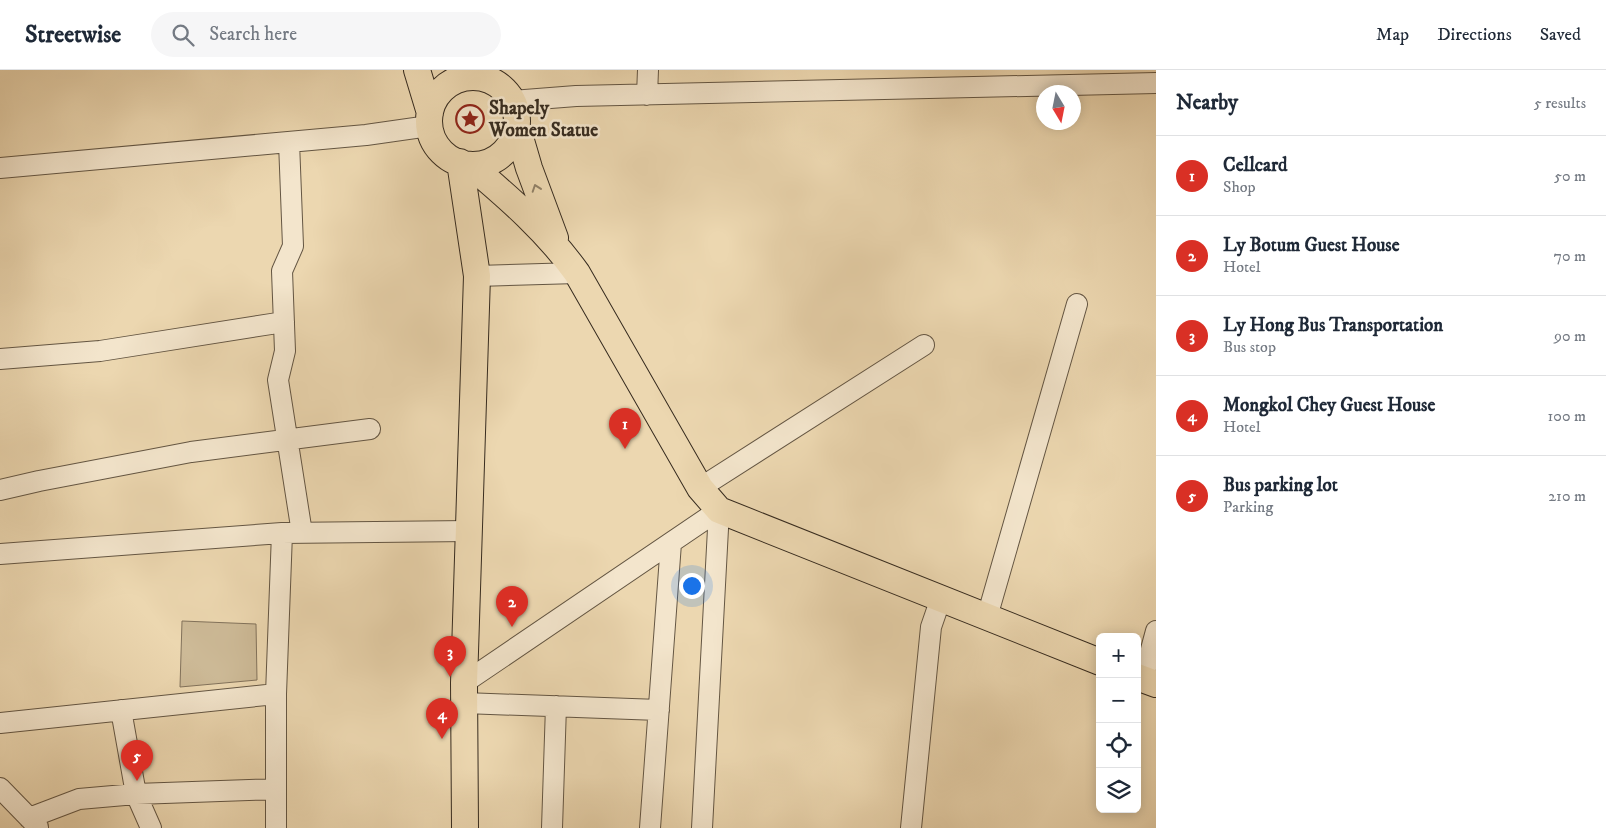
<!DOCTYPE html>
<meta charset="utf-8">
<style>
:root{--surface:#fff;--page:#f6f6f7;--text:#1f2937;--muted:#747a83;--line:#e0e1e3;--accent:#d93025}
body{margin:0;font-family:"IM FELL DW Pica",serif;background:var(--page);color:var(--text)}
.controls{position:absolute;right:15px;bottom:15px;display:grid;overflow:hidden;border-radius:8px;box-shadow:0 2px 12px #0003}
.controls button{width:45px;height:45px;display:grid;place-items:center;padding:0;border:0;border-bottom:1px solid var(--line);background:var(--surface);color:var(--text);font:25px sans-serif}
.compass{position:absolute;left:1036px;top:15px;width:45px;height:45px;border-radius:50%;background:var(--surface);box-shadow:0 2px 12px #0003;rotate:170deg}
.you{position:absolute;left:691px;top:515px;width:18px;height:18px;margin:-12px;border:4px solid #fff;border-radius:50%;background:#1a73e8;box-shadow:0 0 0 8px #1a73e833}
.badge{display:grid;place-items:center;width:32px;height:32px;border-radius:50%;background:var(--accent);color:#fff;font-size:16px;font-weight:700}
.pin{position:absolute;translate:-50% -41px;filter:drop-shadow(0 1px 2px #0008)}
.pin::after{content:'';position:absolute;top:26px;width:18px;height:15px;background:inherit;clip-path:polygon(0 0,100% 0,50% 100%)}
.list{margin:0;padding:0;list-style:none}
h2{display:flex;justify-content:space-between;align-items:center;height:65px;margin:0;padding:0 20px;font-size:21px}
h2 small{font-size:16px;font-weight:400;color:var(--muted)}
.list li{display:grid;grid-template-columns:32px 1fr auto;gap:15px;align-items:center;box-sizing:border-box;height:80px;padding:0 20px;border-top:1px solid var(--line)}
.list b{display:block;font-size:19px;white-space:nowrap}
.list p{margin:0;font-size:16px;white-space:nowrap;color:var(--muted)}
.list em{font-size:16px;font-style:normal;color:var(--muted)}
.icon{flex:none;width:28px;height:28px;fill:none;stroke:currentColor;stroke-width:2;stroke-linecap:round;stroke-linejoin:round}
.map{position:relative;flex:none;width:1156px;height:758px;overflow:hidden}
header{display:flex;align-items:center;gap:30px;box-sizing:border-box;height:70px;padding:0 25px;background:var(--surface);border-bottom:1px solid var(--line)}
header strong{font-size:24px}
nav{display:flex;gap:28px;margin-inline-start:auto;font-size:18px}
.search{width:350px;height:45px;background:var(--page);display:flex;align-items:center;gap:12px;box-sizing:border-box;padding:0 18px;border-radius:28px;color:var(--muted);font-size:19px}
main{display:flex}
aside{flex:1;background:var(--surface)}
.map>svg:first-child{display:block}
</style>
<header>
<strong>Streetwise</strong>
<div class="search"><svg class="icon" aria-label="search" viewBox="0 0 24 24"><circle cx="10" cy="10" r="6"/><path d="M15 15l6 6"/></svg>Search here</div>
<nav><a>Map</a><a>Directions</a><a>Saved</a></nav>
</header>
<main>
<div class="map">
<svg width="1156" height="758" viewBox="0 0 1156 758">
<rect width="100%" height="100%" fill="#ecd7b0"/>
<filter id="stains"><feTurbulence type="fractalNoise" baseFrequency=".004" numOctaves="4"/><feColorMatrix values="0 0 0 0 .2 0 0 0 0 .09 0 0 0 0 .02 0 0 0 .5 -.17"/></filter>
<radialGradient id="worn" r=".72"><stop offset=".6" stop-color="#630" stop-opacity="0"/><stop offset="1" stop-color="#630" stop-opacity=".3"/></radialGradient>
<path fill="#cdba97" stroke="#82725b" d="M182,551L256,554L257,610L180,617Z"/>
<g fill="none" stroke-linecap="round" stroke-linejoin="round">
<defs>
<path id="minor" d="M479,0V8
M647,25L648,0
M512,31L576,26L1156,13
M289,72L293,176L282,201L285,281L278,310L302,463
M0,98L366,65L429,56
M477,206L577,203
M0,289L100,281L284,252
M700,418L924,275
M0,420L39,411L191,382L370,359
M0,484L282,463L469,461
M987,547L1077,234
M1143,609L1156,561
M464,613L719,440
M464,633L659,640
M121,640L136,724L151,758
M0,653L276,624
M0,718L38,757
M29,748L79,729L136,724L276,719
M276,758V624L282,463
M552,758L556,636
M650,758L671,473
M702,758L719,440
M911,758L931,557L941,528"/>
<path id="major" d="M417,0L430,43
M429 51a44 44 0 1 1 88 0a44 44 0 1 1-88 0Z
M517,57L529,98L555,168
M460,92L477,206L464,613L465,758
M470,95C509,128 547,161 577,203L700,418L719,440L1100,592
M1137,607L1156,614"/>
</defs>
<use href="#minor" stroke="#645643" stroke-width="22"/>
<use href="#major" stroke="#362b1f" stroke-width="28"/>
<use href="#minor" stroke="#f3e5cc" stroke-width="20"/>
<use href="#major" stroke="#ecd7b0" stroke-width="26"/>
</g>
<defs><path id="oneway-chevron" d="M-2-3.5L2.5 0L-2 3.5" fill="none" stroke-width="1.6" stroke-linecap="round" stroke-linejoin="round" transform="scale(1.25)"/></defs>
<use stroke="#918168" href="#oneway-chevron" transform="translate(536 118) rotate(-109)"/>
<defs>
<symbol id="sight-ring" viewBox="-11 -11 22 22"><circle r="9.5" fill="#f3e5cc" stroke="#8f2418" stroke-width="1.5"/><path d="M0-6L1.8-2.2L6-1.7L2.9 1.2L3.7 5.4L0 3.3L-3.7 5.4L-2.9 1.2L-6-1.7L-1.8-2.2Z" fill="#8f2418"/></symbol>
</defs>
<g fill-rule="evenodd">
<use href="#sight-ring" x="454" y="33" width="32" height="32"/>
</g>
<g text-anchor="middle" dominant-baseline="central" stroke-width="5" stroke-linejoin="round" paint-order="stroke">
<g font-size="19" font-weight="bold" fill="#362b1f" stroke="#f3e5cc" text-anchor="start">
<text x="489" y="38">Shapely<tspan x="489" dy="22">Women Statue</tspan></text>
</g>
</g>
<rect width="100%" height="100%" filter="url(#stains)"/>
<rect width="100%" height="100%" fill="url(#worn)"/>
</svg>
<div class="controls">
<button>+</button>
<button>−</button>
<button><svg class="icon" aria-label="locate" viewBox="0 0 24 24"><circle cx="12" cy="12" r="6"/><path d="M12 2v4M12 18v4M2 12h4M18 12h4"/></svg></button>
<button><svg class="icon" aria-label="layers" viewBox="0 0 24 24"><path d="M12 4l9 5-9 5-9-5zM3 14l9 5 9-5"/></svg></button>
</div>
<svg class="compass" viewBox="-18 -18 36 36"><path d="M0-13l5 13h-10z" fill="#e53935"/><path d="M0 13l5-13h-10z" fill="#747a83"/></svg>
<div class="you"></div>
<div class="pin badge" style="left:625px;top:379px">1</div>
<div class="pin badge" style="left:512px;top:557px">2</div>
<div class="pin badge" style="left:450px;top:607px">3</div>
<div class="pin badge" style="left:442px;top:669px">4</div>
<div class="pin badge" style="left:137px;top:711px">5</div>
</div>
<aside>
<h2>Nearby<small>5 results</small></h2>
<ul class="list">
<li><span class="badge">1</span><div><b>Cellcard</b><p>Shop</p></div><em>50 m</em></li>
<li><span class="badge">2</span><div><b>Ly Botum Guest House</b><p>Hotel</p></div><em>70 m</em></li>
<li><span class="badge">3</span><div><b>Ly Hong Bus Transportation</b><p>Bus stop</p></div><em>90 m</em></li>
<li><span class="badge">4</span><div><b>Mongkol Chey Guest House</b><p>Hotel</p></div><em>100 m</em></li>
<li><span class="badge">5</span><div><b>Bus parking lot</b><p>Parking</p></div><em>210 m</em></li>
</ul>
</aside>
</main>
